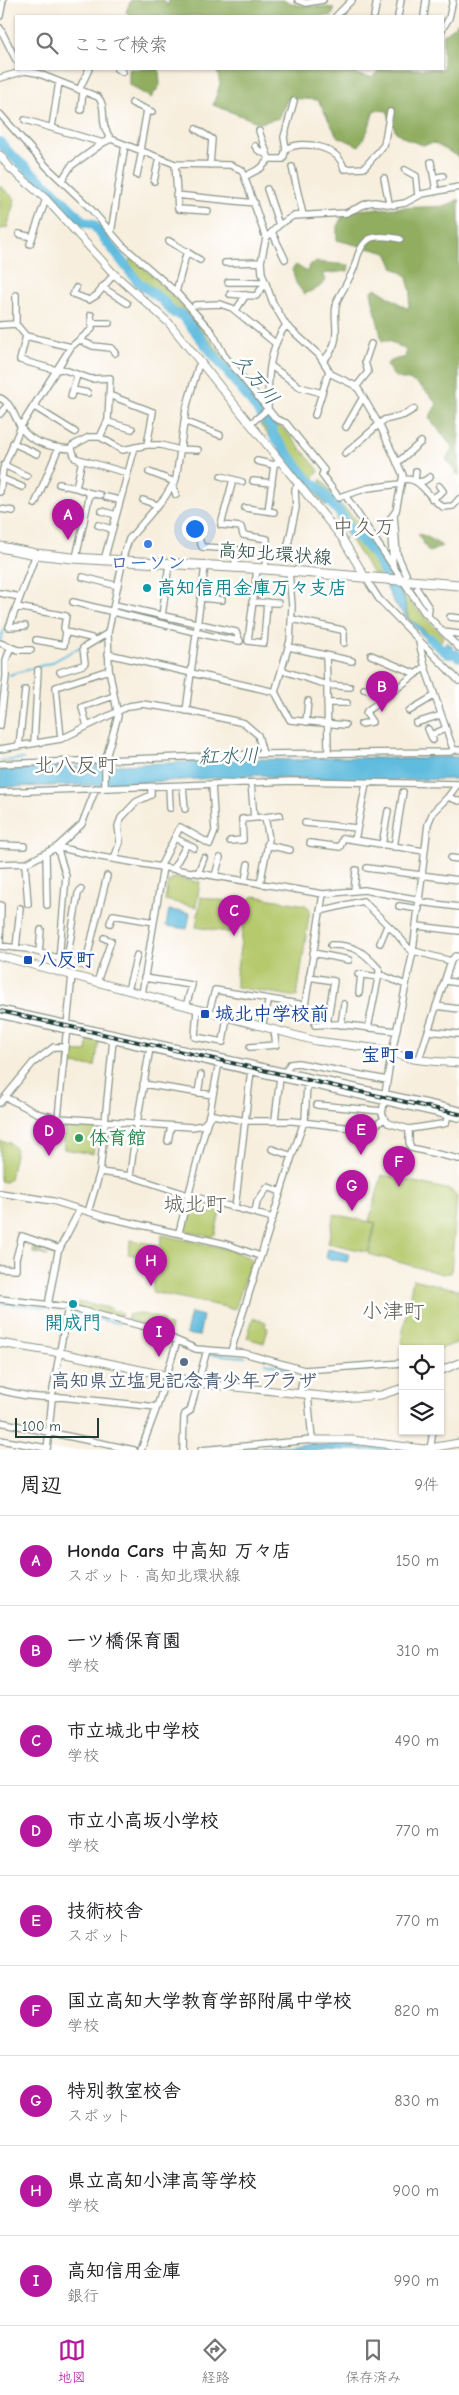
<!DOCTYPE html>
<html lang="ja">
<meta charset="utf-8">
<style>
:root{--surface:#fff;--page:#f2f2f2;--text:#202124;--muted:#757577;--line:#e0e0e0;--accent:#b5179e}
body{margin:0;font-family:"Comic Neue","Klee One",sans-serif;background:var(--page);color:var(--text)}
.controls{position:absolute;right:15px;bottom:15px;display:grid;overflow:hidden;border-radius:0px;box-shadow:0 1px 4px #0004}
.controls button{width:45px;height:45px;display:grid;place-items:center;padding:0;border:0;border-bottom:1px solid var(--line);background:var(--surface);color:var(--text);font:25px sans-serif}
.scale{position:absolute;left:15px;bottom:12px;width:84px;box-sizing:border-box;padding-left:5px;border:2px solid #1f3d34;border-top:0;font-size:14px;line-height:18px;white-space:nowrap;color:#1f3d34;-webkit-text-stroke:4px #fff;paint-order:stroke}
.you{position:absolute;left:194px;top:528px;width:18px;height:18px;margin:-12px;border:4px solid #fff;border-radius:50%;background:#1a73e8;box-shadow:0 0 0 8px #1a73e833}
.badge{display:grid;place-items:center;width:32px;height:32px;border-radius:50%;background:var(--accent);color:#fff;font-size:16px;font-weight:700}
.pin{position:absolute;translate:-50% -41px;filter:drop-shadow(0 1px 2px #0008)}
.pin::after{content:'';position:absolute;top:26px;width:18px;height:15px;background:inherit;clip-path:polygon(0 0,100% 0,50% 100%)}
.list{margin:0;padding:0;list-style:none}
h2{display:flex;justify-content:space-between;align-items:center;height:65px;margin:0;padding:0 20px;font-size:21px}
h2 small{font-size:16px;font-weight:400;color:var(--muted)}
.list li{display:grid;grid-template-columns:32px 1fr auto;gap:15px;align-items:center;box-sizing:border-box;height:90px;padding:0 20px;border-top:1px solid var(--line)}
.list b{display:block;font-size:19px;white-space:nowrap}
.list p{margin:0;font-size:16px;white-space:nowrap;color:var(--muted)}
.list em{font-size:16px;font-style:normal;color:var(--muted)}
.icon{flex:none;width:28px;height:28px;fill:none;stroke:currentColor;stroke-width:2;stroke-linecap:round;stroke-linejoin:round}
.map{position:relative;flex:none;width:459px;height:1450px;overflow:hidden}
.search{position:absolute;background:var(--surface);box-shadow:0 1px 4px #0004;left:15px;right:15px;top:15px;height:55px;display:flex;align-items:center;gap:12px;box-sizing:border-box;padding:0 18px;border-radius:0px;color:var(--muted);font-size:19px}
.sheet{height:875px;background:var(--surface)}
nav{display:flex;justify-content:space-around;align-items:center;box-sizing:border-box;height:70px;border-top:1px solid var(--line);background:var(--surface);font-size:14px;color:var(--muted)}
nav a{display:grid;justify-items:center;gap:2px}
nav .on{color:var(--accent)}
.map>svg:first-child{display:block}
</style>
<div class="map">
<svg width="459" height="1450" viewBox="0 0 459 1450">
<rect width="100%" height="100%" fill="#fff"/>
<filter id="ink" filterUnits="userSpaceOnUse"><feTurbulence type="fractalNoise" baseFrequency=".02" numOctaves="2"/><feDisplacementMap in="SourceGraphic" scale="10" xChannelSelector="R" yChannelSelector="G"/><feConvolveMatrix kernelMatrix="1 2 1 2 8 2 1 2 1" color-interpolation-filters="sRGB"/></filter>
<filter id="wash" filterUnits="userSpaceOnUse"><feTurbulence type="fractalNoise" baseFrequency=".0096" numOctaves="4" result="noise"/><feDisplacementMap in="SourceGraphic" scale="20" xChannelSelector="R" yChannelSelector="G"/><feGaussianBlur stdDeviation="1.12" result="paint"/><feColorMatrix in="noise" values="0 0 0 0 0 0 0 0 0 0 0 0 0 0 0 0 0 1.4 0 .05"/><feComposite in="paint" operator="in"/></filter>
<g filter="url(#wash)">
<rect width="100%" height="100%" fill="#f7eedd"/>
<path fill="#b6c96d" stroke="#6a8350" d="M0,186L15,199L7,228L0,229Z
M132,258C179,297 216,348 255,396L263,408L261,410L180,311H176C171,306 167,300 162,296C149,287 132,279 129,262Z
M261,423L324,498L326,506L260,425Z
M276,424L284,429L317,468L319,472L314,477V481L277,437Z
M321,479L334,496V499L320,487Z
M339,503L369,532L394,573L387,570L361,537L354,534L337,506Z
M336,518L351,538L360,541L373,558L376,557L383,571L380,575L373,574Z
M400,592L442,635L443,638L439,643L409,619L404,599Z
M172,878L200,882L196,907L165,900L168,881L171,882Z
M254,896L305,905L310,909L297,997L236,987V975L247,901Z
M201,897L238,903L233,933L196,927Z
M88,1039L99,1041L95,1066L67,1064L68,1051L87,1052Z
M67,1125L97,1128L93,1154L64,1149L63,1136H65Z
M0,1141L10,1143L16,1149L10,1179L5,1182L0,1181Z
M382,1175L451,1190L457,1197L451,1273L442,1274L369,1254L376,1223L369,1221Z
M191,1198L221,1207L215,1234L210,1237L187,1231L184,1226Z
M334,1214L375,1223L368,1252L328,1243Z
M162,1235L231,1250L252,1259L235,1309L152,1292Z
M131,1240L157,1245L154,1259L128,1254Z
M413,1279L459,1290V1342L440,1349H409L401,1342Z
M78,1302L110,1308L115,1312L117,1310L122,1314L121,1317L77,1307Z
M138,1313L162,1319L165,1325L171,1326L169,1334L127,1319L128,1315Z
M253,1318L266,1322L265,1327L268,1328L264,1343L247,1338Z"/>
<path fill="#90ad60" stroke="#58754a" d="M131,0H164L168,6L169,0H282L298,5L335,8L332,16H130L126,12Z
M459,21V157L434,143L423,145L408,140L396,132L387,111L374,110L368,130L359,146L337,136L318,100L288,98L279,118L260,123L213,105L220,84L217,69H351L358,75L372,77L380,69H443V36Z
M129,69H159L160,85L151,98L129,85Z
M459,199V476L446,459L453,448L429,418L437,404C431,397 424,388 416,383C404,376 394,384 387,364L393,360L406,357L405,349L389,341H382L371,292L375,288L408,309L411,292L406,275L394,268L387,253L337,240V226L346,210L447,206Z
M316,262L349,265L348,271L322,274L326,281L318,288L304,294L296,283L292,269L296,265L307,272L309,265Z
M418,534L426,536L442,546L430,552L428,551Z
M33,1241L58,1249L55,1256L40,1249L38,1252L48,1256L33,1253Z"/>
<path fill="#61bcde" stroke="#407c89" d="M383,565C388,573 400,590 404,599C406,606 405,612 408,619L417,624L439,644L437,649C414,627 381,598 383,565Z
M447,642L453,647L449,650H455L459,654V660L454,655L448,658L441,653Z
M333,757L423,759L425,757H459V779L360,781L271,778L264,775L101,785L0,787V770L261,759L300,760Z
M169,910L190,913L187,929L166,926Z
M328,1249L349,1254L347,1262L326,1258Z
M191,1313L203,1316L199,1336L186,1334Z
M334,1443L408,1450H229L321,1443Z"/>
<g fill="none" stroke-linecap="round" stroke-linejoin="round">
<path stroke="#61bcde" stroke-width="2" d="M0,640L7,624
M9,675L51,663L87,643
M0,761L23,759
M0,1303L62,1309
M73,1311L95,1319L119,1323
M138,1328L155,1334
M163,1338L172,1342
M180,1346L203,1354
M208,1354L245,1357
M265,1363L301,1373
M347,1371L403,1367
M327,1372H336
M306,1373H315"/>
<path stroke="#61bcde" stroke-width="10" d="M0,142L10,154L52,190L84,222L93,224L139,283L161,299L174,313L182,315L271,427L274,436L310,482L317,486L344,518L353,535L360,539L375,555L387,578
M429,638L448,654H456L459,657"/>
</g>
</g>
<g filter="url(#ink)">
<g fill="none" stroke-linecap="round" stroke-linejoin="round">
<defs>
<path id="minor" d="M298,0L306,3L323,0
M0,16L3,0
M336,16L352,0
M374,16L377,0
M398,16L401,0
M424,16L426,0
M0,28L16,60
M443,28L449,18L453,0
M117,69L123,72
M0,78L25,71L37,73L98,97C108,108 98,123 111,139
M79,90L89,69
M132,103L152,112
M81,110L83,92
M0,114L47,167L90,208L122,245L176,292L212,332L224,355L276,419L286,423L324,470L322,475L339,498
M25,120L103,143L111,139L175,164L230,165L242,170L266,238L261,262L262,273L273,303L286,325L319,355L331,374L354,385L359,390L381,428L403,475L396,511L390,519L393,565
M52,127L59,82
M196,129L212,139L210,165
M259,131L269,159
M255,146L258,150L267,155
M286,149L284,137L294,101
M140,150L147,110
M269,159H283L286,149C303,139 340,147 344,169L364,168L384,145L390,112
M431,162L436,190
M175,164L178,209L208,211
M292,167L303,215
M405,170L416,176L418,196
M137,175L142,151
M246,176L261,168L269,159
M384,178L389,203
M434,178L443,176
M62,180L71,166L103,143
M154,181L159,158
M267,189L279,225
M176,195L255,203
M272,232L285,259
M111,233L125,145
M19,234L32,237
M266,238L279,225L293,216L346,213L368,203L375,202L393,205L405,203L422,194L459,187
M169,241L200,260
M30,244L46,199
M225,263L261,262
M228,282H265
M102,287L127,303
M76,288L73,294L89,300L97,295L114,274
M176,292L187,251
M230,294L256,296L265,284
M195,305L220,304L232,308L275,343
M236,310L246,295
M92,323H109
M16,324L26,336L71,347
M0,325L16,324V295
M26,336L20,360L56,370L62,369L91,379L110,378L108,420L100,437L122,450L147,445H161L176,449L198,450
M79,340L93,346L111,348L115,353
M323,361C348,336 327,318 340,295C343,290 354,270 355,265C362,236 372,233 400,239
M271,366L300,387L322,393
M356,387L368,372L365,362L371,344
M73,390L88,393
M109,395L153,412L147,445
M71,396L77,375
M0,398C12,403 15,419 22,429C32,444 56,448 72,449L75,458L127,473
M33,406L75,432
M0,414L8,404
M315,415L329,371
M184,421L220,435
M108,422L132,429
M250,424L268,409C268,380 268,349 286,325
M346,427L363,397
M13,443L37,454
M72,449V446L89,437H100
M345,454L384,420L404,415L414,409
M257,461L274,465
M397,463L421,442
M4,465L27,476
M149,472L175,482
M221,476L242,482
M1,478L22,487
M233,480L221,525L241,527L243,535L267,539L265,569
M402,480C421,475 428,499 443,507L453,506L459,499
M415,480L416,471
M253,481L272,483
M418,482L424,481L430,477
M59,484L76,488
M173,486L176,495
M0,492L3,469L21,426L71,347L92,329L91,315
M90,493L100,495
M345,495L424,612L459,648
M342,496L368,488L400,484
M106,497L119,500
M432,499L443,491L439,486
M143,500L157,505
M35,504L58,449
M245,508L274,512
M0,509L13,511
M102,511L116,515
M268,511L274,465L280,461
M394,515L397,554L406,574
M98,525L112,529
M198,526L197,533L202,547L236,549L235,567
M286,554L296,508L295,489L299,484
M76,558L90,493L76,488L82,460
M104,560L135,447
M257,569L248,641L264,643L267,602
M289,571L292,606L290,641L275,692L290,720L345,725
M83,577L118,586
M365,577L379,599L459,681
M417,589L429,608L428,616
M0,593L20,597
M201,598L222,600
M73,602L211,636L240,641L236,632L115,605
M252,602L278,603
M17,607L66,616L64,628L66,632L91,638
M162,616L169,564
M450,617L459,618
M292,619L342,630L344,633V643
M25,626L9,627L36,554
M443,632L459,634
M36,640L64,645L66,632
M419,642L425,667L452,746L454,750H459
M0,643L18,650H31
M289,647L352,661
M108,654L275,692
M326,655L327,685L350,687
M371,655L416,674
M281,670L327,685L328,752
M60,672L83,665L85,663L83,648L108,633
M364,689L389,694
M327,703H347
M186,711L205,566
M409,711L434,696
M306,722L308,701
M416,723L441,715
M361,724L372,722L366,713L367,711L425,667
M0,726L6,677V660L11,647
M87,726L82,707L114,696
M428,729L433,740
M431,735L445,729
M61,739L56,687L109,670
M34,743L38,670
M19,746L25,690
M0,749L61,739L129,706L142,704L190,711L244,723L258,735L263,754
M0,764L263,754L450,752L454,750
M251,783L254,818L265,817L269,839L260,884
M366,784L355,840L424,851
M457,785L448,797L433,812L428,824L413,951L390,1062L382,1114L388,1123L409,1129V1142L411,1148L459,1159
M169,786L170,808
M183,786L185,809
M105,788V761L118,716L109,669L108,633L124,554L129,539L165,497L176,479L186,409L198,367L202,363
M0,792L292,781L459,784
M448,797L459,801
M265,817L280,815
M305,823L357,828
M175,838L194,848
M230,841L243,840L242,819L254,818
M310,843L340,847L343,838L355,840
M0,845L24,846
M267,845L290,850
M382,845L388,811
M57,847L101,857L323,894L364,890L421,900
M57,847L66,876L58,972
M394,847L403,792
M46,855L47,905
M451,858L459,859
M114,859L120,842L118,826L121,818L136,802L151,795V787
M0,864L27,863L57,847L82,824L96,788
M25,864L28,904
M160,867L180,827L210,844L215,831L212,784
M367,868L459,880
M173,869L187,844
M198,873L204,858
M215,876L220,858
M245,881L248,864
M354,891L356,870
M420,902L459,907
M1,905L0,946L27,949L85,966L107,876
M399,906L419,909
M320,911L363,901L396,933L410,950L451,961L419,1059
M110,923L113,915L154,922
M417,926L459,931
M380,943L387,926
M331,945C355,945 363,951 379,969V974L406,985
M16,948L20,908
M39,952L41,930
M313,953L349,960
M67,960L78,894L81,889
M451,961L455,956L459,957
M358,974L378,977
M309,977L334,981L327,1024
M144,978L192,985L186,1006
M446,981L459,983
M97,982L111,941L104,938
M128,990L137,955
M359,993L361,974
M142,994L163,867
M436,1006L459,1009
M0,1009L459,1110
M197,1009L195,1037L223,1042L227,1017
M209,1012L215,990L305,1005L323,894
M0,1015L459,1118
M315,1025L338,1024L396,1031
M341,1025L344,1004
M262,1026L269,999
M368,1028L379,974
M428,1031L459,1034
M250,1047L276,1045L274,1030
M286,1071L290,1064L298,1063L387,1080
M143,1084L213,1095
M198,1093L201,1075
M5,1097L39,1114L58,1118L192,1127L203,1125L213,1115L246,1121H293L369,1130L384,1119
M0,1103L33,1063L54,1047H64
M317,1105L382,1111
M58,1118L72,975
M275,1120L280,1077
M409,1129L442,1124L446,1123L448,1115
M168,1141L171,1126
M272,1149L292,1156
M100,1172L130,1176L188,1195L273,1218
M130,1176L136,1128L150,1048
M0,1193L53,1201L105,1217L226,1244L260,1256
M235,1208L251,1070
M88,1212L100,1172L113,1040
M255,1213L257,1202L268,1187L281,1192
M179,1232L210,1111L219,1062
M0,1268L16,1269V1259L22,1236L60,1249
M0,1299L68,1307L146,1327L196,1349L244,1353L304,1370L403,1363
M48,1305L58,1252L80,1209
M231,1351L292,1156L305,1119L307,1084
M0,1390C20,1395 39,1399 61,1397L157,1407
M300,1394L304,1370
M0,1422L134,1450
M0,1440L47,1448
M47,1450L53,1389L68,1307
M141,1450L157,1407L177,1341
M183,1450L184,1417L185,1414L190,1411L207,1350
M201,1450L312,1440L308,1395
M430,1450L433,1431"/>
<path id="tertiary" d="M0,155L10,168L46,199L113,273L169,323L342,538L365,577
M0,956L316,1041L388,1050C408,1062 436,1061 459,1063
M0,1343L61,1353L206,1384L341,1398L381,1395L403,1388
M440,1371L459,1363
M312,1440H352L424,1449L459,1443"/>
<path id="primary" d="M0,547L36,554L72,558L265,569L459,585"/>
</defs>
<use href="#minor" stroke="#8b9688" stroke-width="8"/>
<use href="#tertiary" stroke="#8b9688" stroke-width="9"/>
<use href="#primary" stroke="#8b9688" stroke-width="11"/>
<use href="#minor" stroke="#fff" stroke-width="5.5"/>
<use href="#tertiary" stroke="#fff" stroke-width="7"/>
<use href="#primary" stroke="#fff" stroke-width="9"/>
<defs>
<path id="rail" d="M0,1011L459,1114"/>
</defs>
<use href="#rail" stroke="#1f3d34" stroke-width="4"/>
<use href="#rail" stroke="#fff" stroke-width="2" stroke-dasharray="5.5" stroke-linecap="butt"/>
</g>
</g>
<circle fill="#3f7fe0" stroke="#fff" stroke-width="2" cx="148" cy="544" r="5"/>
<g fill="#0f9aa8" stroke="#fff" stroke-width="2">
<circle cx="147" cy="588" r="5"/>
<circle cx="73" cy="1304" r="5"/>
</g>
<g fill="#1a4fb4" stroke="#fff" stroke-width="2">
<rect x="23" y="955" width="10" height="10" rx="2.5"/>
<rect x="200" y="1009" width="10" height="10" rx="2.5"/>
<rect x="404" y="1050" width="10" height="10" rx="2.5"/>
</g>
<circle fill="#2e9e5b" stroke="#fff" stroke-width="2" cx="79" cy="1138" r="5"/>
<circle fill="#5c6f8a" stroke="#fff" stroke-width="2" cx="184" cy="1362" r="5"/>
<g text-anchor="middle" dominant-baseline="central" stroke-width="5" stroke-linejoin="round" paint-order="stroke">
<g font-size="19" fill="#1f3d34" stroke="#fff">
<text transform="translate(275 554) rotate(4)">高知北環状線</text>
</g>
<g font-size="19" font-weight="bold" fill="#366cbe" stroke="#fff">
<text x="148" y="563">ローソン</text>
</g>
<g font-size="19" font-weight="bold" fill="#0d838f" stroke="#fff" text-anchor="start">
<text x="157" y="588">高知信用金庫万々支店</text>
<text x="73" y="1323" text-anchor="middle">開成門</text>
</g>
<g font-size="19" font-weight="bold" fill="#164399" stroke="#fff" text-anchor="start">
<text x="38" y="960">八反町</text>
<text x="215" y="1014">城北中学校前</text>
<text x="399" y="1055" text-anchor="end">宝町</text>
</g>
<g font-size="19" font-weight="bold" fill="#27864d" stroke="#fff" text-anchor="start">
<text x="89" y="1138">体育館</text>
</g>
<g font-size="19" font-weight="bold" fill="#4e5e75" stroke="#fff">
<text x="184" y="1381">高知県立塩見記念青少年プラザ</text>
</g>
<g font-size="20" font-style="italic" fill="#336367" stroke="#fff">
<text transform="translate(256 379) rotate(51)">久万川</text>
<text transform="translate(229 756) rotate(-1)">紅水川</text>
</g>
<g font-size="21" fill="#605f56" stroke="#fff">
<text x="364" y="527">中久万</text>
<text x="76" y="765">北八反町</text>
<text x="195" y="1204">城北町</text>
<text x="393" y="1311">小津町</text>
</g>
</g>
</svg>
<div class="controls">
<button><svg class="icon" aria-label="locate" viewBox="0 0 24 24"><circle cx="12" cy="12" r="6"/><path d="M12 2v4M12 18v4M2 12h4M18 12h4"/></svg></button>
<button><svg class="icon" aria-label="layers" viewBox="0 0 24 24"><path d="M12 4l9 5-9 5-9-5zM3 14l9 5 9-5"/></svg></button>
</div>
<div class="scale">100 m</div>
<div class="you"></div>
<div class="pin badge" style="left:68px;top:540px">A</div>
<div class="pin badge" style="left:382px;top:712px">B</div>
<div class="pin badge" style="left:234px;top:936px">C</div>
<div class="pin badge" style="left:49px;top:1156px">D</div>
<div class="pin badge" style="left:361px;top:1155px">E</div>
<div class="pin badge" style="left:399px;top:1187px">F</div>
<div class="pin badge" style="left:352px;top:1211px">G</div>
<div class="pin badge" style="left:151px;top:1286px">H</div>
<div class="pin badge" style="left:159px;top:1357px">I</div>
<div class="search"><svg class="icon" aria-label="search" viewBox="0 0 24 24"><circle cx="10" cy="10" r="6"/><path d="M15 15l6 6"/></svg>ここで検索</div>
</div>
<section class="sheet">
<h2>周辺<small>9件</small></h2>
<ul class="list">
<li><span class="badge">A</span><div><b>Honda Cars 中高知 万々店</b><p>スポット · 高知北環状線</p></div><em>150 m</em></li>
<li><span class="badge">B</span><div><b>一ツ橋保育園</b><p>学校</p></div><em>310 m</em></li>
<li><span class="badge">C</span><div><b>市立城北中学校</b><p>学校</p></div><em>490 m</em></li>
<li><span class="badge">D</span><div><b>市立小高坂小学校</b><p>学校</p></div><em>770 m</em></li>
<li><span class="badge">E</span><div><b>技術校舎</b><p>スポット</p></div><em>770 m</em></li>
<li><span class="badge">F</span><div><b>国立高知大学教育学部附属中学校</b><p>学校</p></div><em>820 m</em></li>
<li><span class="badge">G</span><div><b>特別教室校舎</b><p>スポット</p></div><em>830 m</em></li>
<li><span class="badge">H</span><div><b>県立高知小津高等学校</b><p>学校</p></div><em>900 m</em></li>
<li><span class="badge">I</span><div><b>高知信用金庫</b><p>銀行</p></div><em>990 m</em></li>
</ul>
</section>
<nav>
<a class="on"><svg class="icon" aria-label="map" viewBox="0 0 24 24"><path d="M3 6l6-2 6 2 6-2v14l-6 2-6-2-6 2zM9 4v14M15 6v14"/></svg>地図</a>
<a><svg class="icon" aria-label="directions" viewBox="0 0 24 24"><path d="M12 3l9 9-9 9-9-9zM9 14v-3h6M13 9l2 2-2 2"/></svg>経路</a>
<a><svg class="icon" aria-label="saved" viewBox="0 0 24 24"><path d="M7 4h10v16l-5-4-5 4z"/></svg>保存済み</a>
</nav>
